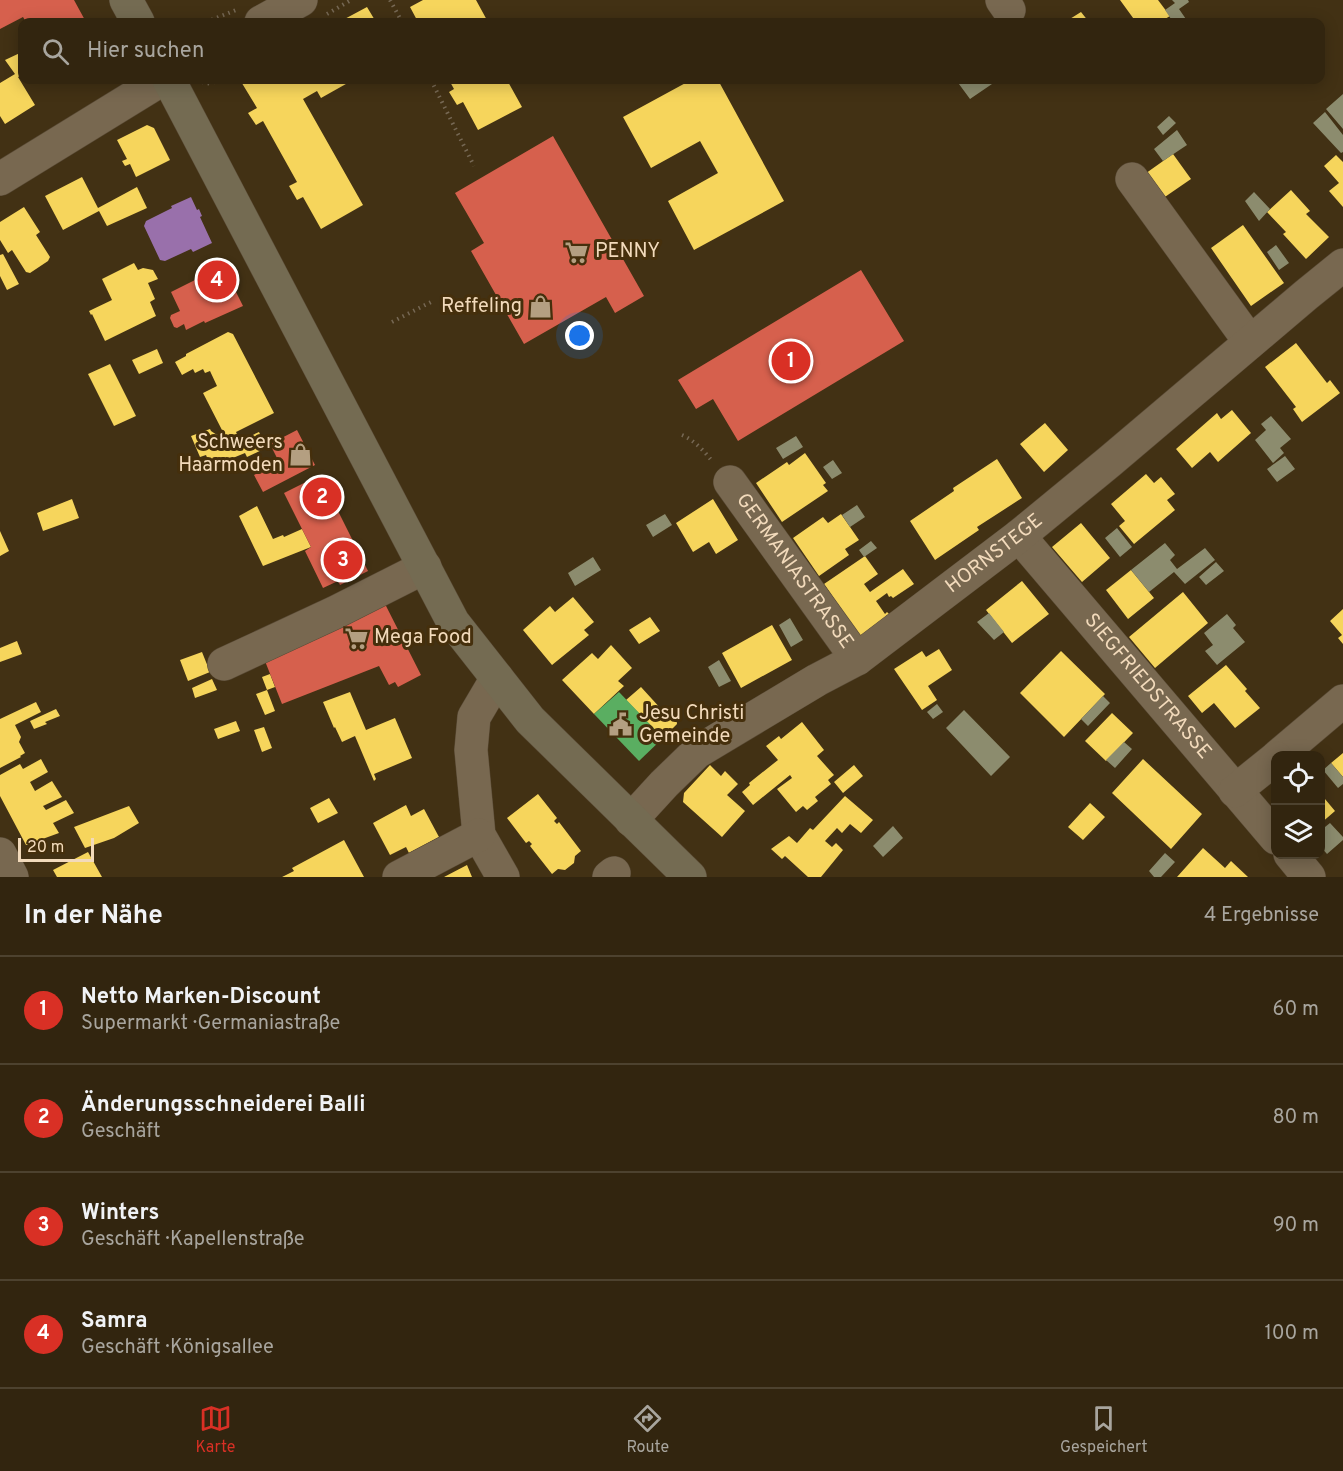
<!DOCTYPE html>
<html lang="de">
<meta charset="utf-8">
<style>
:root{--surface:#32250f;--page:#3d311d;--text:#f1f3f6;--muted:#a8a59e;--line:#4d422f;--accent:#d93025}
body{margin:0;font-family:Overpass,sans-serif;background:var(--page);color:var(--text)}
.controls{position:absolute;right:18px;bottom:18px;display:grid;overflow:hidden;border-radius:12px;box-shadow:0 3px 15px #0003}
.controls button{width:54px;height:54px;display:grid;place-items:center;padding:0;border:0;border-bottom:2px solid var(--line);background:var(--surface);color:var(--text);font:30px sans-serif}
.scale{position:absolute;left:18px;bottom:15px;width:76px;box-sizing:border-box;padding-left:6px;border:3px solid #f2dabb;border-top:0;font-size:16px;line-height:21px;white-space:nowrap;color:#f2dabb;-webkit-text-stroke:4px #452f0c;paint-order:stroke}
.you{position:absolute;left:580px;top:336px;width:21px;height:21px;margin:-15px;border:4px solid #fff;border-radius:50%;background:#1a73e8;box-shadow:0 0 0 9px #1a73e833}
.badge{display:grid;place-items:center;width:39px;height:39px;border-radius:50%;background:var(--accent);color:#fff;font-size:20px;font-weight:700}
.pin{position:absolute;translate:-50% -50%;border:3px solid #fff;box-shadow:0 2px 6px #0006}
.list{margin:0;padding:0;list-style:none}
h2{display:flex;justify-content:space-between;align-items:center;height:78px;margin:0;padding:0 24px;font-size:26px}
h2 small{font-size:20px;font-weight:400;color:var(--muted)}
.list li{display:grid;grid-template-columns:39px 1fr auto;gap:18px;align-items:center;box-sizing:border-box;height:108px;padding:0 24px;border-top:2px solid var(--line)}
.list b{display:block;font-size:22px;white-space:nowrap}
.list p{margin:0;font-size:20px;white-space:nowrap;color:var(--muted)}
.list em{font-size:20px;font-style:normal;color:var(--muted)}
.icon{flex:none;width:33px;height:33px;fill:none;stroke:currentColor;stroke-width:2;stroke-linecap:round;stroke-linejoin:round}
.map{position:relative;flex:none;width:1343px;height:877px;overflow:hidden}
.search{position:absolute;background:var(--surface);box-shadow:0 3px 15px #0003;left:18px;right:18px;top:18px;height:66px;display:flex;align-items:center;gap:15px;box-sizing:border-box;padding:0 21px;border-radius:12px;color:var(--muted);font-size:22px}
.sheet{height:510px;background:var(--surface)}
nav{display:flex;justify-content:space-around;align-items:center;box-sizing:border-box;height:84px;border-top:2px solid var(--line);background:var(--surface);font-size:16px;color:var(--muted)}
nav a{display:grid;justify-items:center;gap:3px}
nav .on{color:var(--accent)}
.map>svg:first-child{display:block}
</style>
<div class="map">
<svg width="1343" height="877" viewBox="0 0 1343 877">
<rect width="100%" height="100%" fill="#423114"/>
<path fill="#f6d55c" d="M423,0H476L488,22H418L410,7Z
M1120,0H1158L1170,16L1160,22H1136Z
M367,7L376,22H339Z
M1081,12L1089,22H1065Z
M22,52V75L18,77L35,105L5,124L0,116V83L15,74L5,60Z
M240,80H353L321,98L317,91L303,99L363,205L321,229L303,197L297,200L289,186L297,182L263,121L256,125L248,113L257,108Z
M449,80H507L522,107L478,130L463,102L457,105L449,92L454,89Z
M691,80H718L784,201L694,250L668,201L718,173L700,141L651,168L623,117Z
M147,125L154,128L170,160L136,177L130,164L125,166L122,161L127,159L117,140Z
M1173,154L1191,179L1159,201L1142,176Z
M1336,155L1343,162V207L1329,191L1339,183L1324,166Z
M82,177L98,208L137,187L147,208L107,226L99,211L63,230L45,196Z
M1291,190L1310,211L1306,214L1329,237L1306,259L1283,234L1286,232L1267,212Z
M24,207L40,232L36,235L50,257L48,261L30,273L26,272L12,250L8,253L0,240V222Z
M1243,225L1284,283L1251,306L1211,248Z
M3,254L19,284L7,290L0,276V255Z
M134,263L138,270L143,268L153,270L158,279L148,283L155,299L150,302L156,316L105,341L92,314L91,315L89,311L112,300L102,279Z
M228,332L233,334L274,413L236,432L240,441L259,432L266,448L247,457L245,453L211,467L206,455L200,457L191,436L210,429L211,431L217,435L223,432L203,393L217,386L210,371L205,373L203,369L195,373L193,369L182,375L175,362L186,356V354Z
M1296,343L1327,383L1330,380L1340,393L1302,422L1293,409L1296,407L1265,367Z
M157,349L163,363L139,374L132,360Z
M110,364L136,416L114,426L88,374Z
M1232,410L1251,433L1218,462L1210,452L1192,468L1176,449L1217,413L1221,419Z
M1045,423L1068,450L1044,472L1020,444Z
M805,453L826,483L823,485L828,491L782,522L756,483L787,462L789,465Z
M997,459L1022,498L977,527L979,530L935,560L910,521L954,491L953,488Z
M1146,474L1154,483L1161,477L1175,494L1167,500L1175,510L1134,544L1119,526L1125,521L1111,504Z
M72,499L79,518L43,531L37,513Z
M713,499L738,540L716,554L709,542L693,552L676,523Z
M257,506L273,539L283,535L284,537L302,529L311,547L263,566L239,516Z
M841,514L859,540L845,549L849,555L819,576L793,538L823,517L828,523Z
M1081,523L1110,558L1082,582L1052,547Z
M0,531L9,551L0,556Z
M865,556L878,574L864,584L870,592L903,569L914,584L893,598L891,596L889,597L887,593L876,601L885,614L887,612L889,614L886,616L889,619L861,638L824,584Z
M1131,570L1154,598L1128,619L1106,590Z
M1022,581L1049,614L1012,643L986,610Z
M1183,592L1208,623L1155,668L1129,637Z
M573,597L594,622L584,630L589,635L552,665L523,630L550,606L555,612Z
M1343,609V644L1338,638L1342,635L1330,621Z
M650,617L660,631L639,644L629,630Z
M772,625L792,660L741,688L722,653Z
M17,641L22,654L0,662V648Z
M611,645L632,668L618,681L624,686L594,714L562,680L592,653L598,659Z
M939,649L952,670L928,686L937,700L922,710L894,669L922,651L926,657Z
M1061,651L1105,694L1064,737L1020,693Z
M202,652L210,672L188,681L180,660Z
M1226,665L1247,689L1245,691L1260,708L1235,728L1214,703L1202,713L1188,696Z
M270,674L275,687L267,690L262,677Z
M212,679L217,690L195,698L192,688Z
M641,687L662,710H670L676,716L677,724L663,738L626,700Z
M267,690L275,711L265,715L256,694Z
M350,692L366,730L395,718L412,758L374,774L376,779L374,781L355,736L342,742L335,727L334,728L323,702Z
M36,702L41,712L15,725L21,737L19,742L25,753L20,756L21,757L0,768V719Z
M56,709L60,716L45,722L47,724L34,729L30,721Z
M1112,713L1133,733L1106,761L1085,741Z
M236,721L240,731L218,739L214,729Z
M802,722L824,750L817,756L834,775L828,780L831,784L815,797L818,801L807,810L803,806L796,812L777,789L792,778L790,775L753,805L742,792L750,785L749,783L778,760L766,746L779,736L781,739Z
M264,727L272,748L262,752L254,730Z
M1343,753V777L1331,763Z
M41,759L48,772L30,782L35,791L52,781L62,797L43,806L46,810L66,800L74,813L53,823L59,833L26,845L0,796V775L20,764L23,769Z
M1143,759L1202,814L1171,849L1112,793Z
M710,765L721,776L725,771L738,784L727,795L745,811L722,837L683,802L684,793Z
M854,765L863,776L843,793L834,782Z
M1320,793L1335,811L1320,824Z
M538,794L557,818L554,821L557,824L559,822L581,851L575,856L574,863L565,870L558,869L552,874L530,846L532,844L529,841L526,843L507,818Z
M845,796L873,820L861,833L850,824L842,833L837,828L825,841L832,847L836,843L843,850L821,877H808L785,856L782,859L771,849L789,836L797,843L810,828L813,830Z
M329,798L338,813L318,823L310,808Z
M1090,803L1105,817L1083,840L1068,827Z
M406,805L411,816L424,809L439,837L409,853L406,847L390,855L373,823Z
M129,806L139,823L114,838L85,848L74,827Z
M344,840L364,877H282L294,871L292,868Z
M1203,848L1225,868L1231,861L1248,877H1177Z
M88,852L102,877H57L53,870Z
M467,865L472,877H444Z"/>
<path fill="#d6604d" d="M0,0H74L86,22H26L23,17L0,29Z
M553,136L644,296L615,313L606,297L524,344L471,251L484,243L455,193Z
M223,266L243,306L205,323L204,321L186,330L184,324L177,328L174,327L170,318L171,315L180,311L171,292Z
M861,270L904,341L738,441L713,399L696,409L678,380Z
M297,430L315,465L263,492L254,475L279,462L270,444Z
M320,475L368,571L340,585L338,581L323,588L305,551L311,547L284,493Z
M382,598L421,675L398,687L395,682L389,685L379,666L282,704L263,656Z"/>
<path fill="#9970ab" d="M191,197L197,210L199,209L202,216L200,217L212,243L193,252L191,249L165,261L160,260L144,226L146,221L172,208L171,206Z"/>
<path fill="#5aae61" d="M619,692L663,738L639,761L594,714Z"/>
<path fill="#8c8c6e" d="M1172,0H1188L1189,2L1179,9L1188,22H1173L1165,10L1175,3Z
M956,80H989L992,84L970,99Z
M1343,94V129L1326,109Z
M1325,112L1343,135V152L1341,153L1313,123Z
M1169,116L1176,123L1163,135L1157,127Z
M1177,130L1187,145L1163,161L1154,149Z
M1254,192L1270,209L1259,221L1245,201Z
M1276,245L1289,263L1279,270L1267,252Z
M1271,416L1291,439L1280,448L1284,453L1273,463L1255,440L1266,430L1261,424Z
M796,436L803,447L783,459L776,448Z
M1285,456L1295,469L1277,482L1267,469Z
M833,460L842,473L832,479L823,467Z
M857,505L865,517L850,527L842,515Z
M665,514L672,525L653,537L646,525Z
M1117,528L1132,547L1120,557L1105,538Z
M871,541L877,548L864,557L859,550Z
M1165,543L1175,555L1170,560L1177,569L1205,548L1215,560L1185,584L1174,572L1149,592L1131,570Z
M593,557L601,570L575,586L568,573Z
M1216,562L1224,571L1206,585L1199,577Z
M989,613L1004,632L994,640L977,622Z
M1227,614L1236,625L1233,628L1245,642L1217,665L1205,651L1213,645L1204,633Z
M790,618L803,640L791,647L779,625Z
M719,660L731,681L719,687L708,667Z
M1103,696L1110,703L1088,726L1081,719Z
M937,704L943,712L933,719L927,712Z
M964,710L1010,757L991,776L946,728Z
M1124,742L1132,749L1115,768L1106,760Z
M1331,763L1343,777V784L1338,788L1323,770Z
M1330,823L1343,837V840L1327,854L1320,846V831Z
M893,826L903,838L883,857L873,846Z
M1165,853L1175,862L1161,877H1154L1149,871Z"/>
<g fill="none" stroke-linecap="round" stroke-linejoin="round">
<defs>
<g id="minor">
<path d="M1002,0L1009,10"/>
<path d="M261,22L301,0"/>
<path d="M0,179L161,80"/>
<path d="M1132,179L1250,342"/>
<path id="s1" d="M730,482L857,659"/>
<path id="s2" d="M1019,536L1276,838"/>
<path d="M224,664L336,612L425,567"/>
<path d="M497,678L474,717L471,750L479,835L503,877"/>
<path d="M1278,756L1343,701"/>
<path d="M1235,791L1276,758"/>
<path id="s3" d="M631,820L664,784L697,752L817,680L857,659L1019,536L1109,462L1306,295L1343,265"/>
<path d="M0,854L12,877"/>
<path d="M1290,854L1309,877"/>
<path d="M399,877L479,835"/>
<path d="M609,877L614,873"/>
</g>
<path id="major" d="M126,0L138,22
M169,80L453,622L530,720L690,877"/>
</defs>
<use href="#minor" stroke="#584934" stroke-width="34"/>
<use href="#major" stroke="#584934" stroke-width="34"/>
<path stroke="#766854" stroke-width="4" stroke-dasharray="1.5 4.5" stroke-linecap="butt" d="M390,0L402,22
M327,14L351,0
M206,22L236,10
M431,80L474,166
M202,82L211,84L218,80
M392,322L433,301
M682,435C694,440 704,451 712,461"/>
<use href="#minor" stroke="#786850" stroke-width="33"/>
<use href="#major" stroke="#746b52" stroke-width="33"/>
</g>
<defs>
<symbol id="supermarket-bare" viewBox="-9 -9 18 18"><path d="M-6-5.5h2.5l.6 2H6L4.5 2H-2.5L-4.4-4H-6ZM-1.5 3.2a1.3 1.3 0 1 0 .1 0ZM3 3.2a1.3 1.3 0 1 0 .1 0Z" fill="#b49f81" stroke="#452f0c" stroke-width="2.5" paint-order="stroke"/></symbol>
<symbol id="shop-bare" viewBox="-9 -9 18 18"><path d="M-5-2.5h2.3a2.7 3.5 0 0 1 5.4 0H5L5.5 6h-11ZM-1.5-2.5h3a1.5 2.3 0 0 0-3 0Z" fill="#b49f81" stroke="#452f0c" stroke-width="2.5" paint-order="stroke"/></symbol>
<symbol id="civic-bare" viewBox="-9 -9 18 18"><path d="M-.6-6.5H3V-4.5H.6V-3L4-1V1h2V6H-6V1h2V-1L-.6-3ZM-1.2 2.5V6h2.4V2.5Z" fill="#b49f81" stroke="#452f0c" stroke-width="2.5" paint-order="stroke"/></symbol>
</defs>
<g fill-rule="evenodd">
<use href="#supermarket-bare" x="560" y="236" width="33" height="33"/>
<use href="#shop-bare" x="524" y="290" width="33" height="33"/>
<use href="#shop-bare" x="284" y="438" width="33" height="33"/>
<use href="#supermarket-bare" x="340" y="622" width="33" height="33"/>
<use href="#civic-bare" x="604" y="708" width="33" height="33"/>
</g>
<g text-anchor="middle" dominant-baseline="central" stroke-width="6" stroke-linejoin="round" paint-order="stroke">
<g font-size="20" fill="#f2dabb" stroke="#452f0c" text-anchor="start">
<text x="595" y="252">PENNY</text>
<text x="522" y="307" text-anchor="end">Reffeling</text>
<text x="283" y="443" text-anchor="end">Schweers<tspan x="283" dy="23">Haarmoden</tspan></text>
<text x="374" y="638">Mega Food</text>
<text x="639" y="714">Jesu Christi<tspan x="639" dy="23">Gemeinde</tspan></text>
</g>
<g font-size="20" fill="#f2dabb" stroke="#452f0c">
<text stroke="none"><textPath href="#s3" startOffset="453">HORNSTEGE</textPath></text>
<text stroke="none"><textPath href="#s1" startOffset="110">GERMANIASTRASSE</textPath></text>
<text stroke="none"><textPath href="#s2" startOffset="198">SIEGFRIEDSTRASSE</textPath></text>
</g>
</g>
</svg>
<div class="controls">
<button><svg class="icon" aria-label="locate" viewBox="0 0 24 24"><circle cx="12" cy="12" r="6"/><path d="M12 2v4M12 18v4M2 12h4M18 12h4"/></svg></button>
<button><svg class="icon" aria-label="layers" viewBox="0 0 24 24"><path d="M12 4l9 5-9 5-9-5zM3 14l9 5 9-5"/></svg></button>
</div>
<div class="scale">20 m</div>
<div class="you"></div>
<div class="pin badge" style="left:791px;top:361px">1</div>
<div class="pin badge" style="left:322px;top:497px">2</div>
<div class="pin badge" style="left:343px;top:560px">3</div>
<div class="pin badge" style="left:217px;top:280px">4</div>
<div class="search"><svg class="icon" aria-label="search" viewBox="0 0 24 24"><circle cx="10" cy="10" r="6"/><path d="M15 15l6 6"/></svg>Hier suchen</div>
</div>
<section class="sheet">
<h2>In der Nähe<small>4 Ergebnisse</small></h2>
<ul class="list">
<li><span class="badge">1</span><div><b>Netto Marken-Discount</b><p>Supermarkt · Germaniastraße</p></div><em>60 m</em></li>
<li><span class="badge">2</span><div><b>Änderungsschneiderei Balli</b><p>Geschäft</p></div><em>80 m</em></li>
<li><span class="badge">3</span><div><b>Winters</b><p>Geschäft · Kapellenstraße</p></div><em>90 m</em></li>
<li><span class="badge">4</span><div><b>Samra</b><p>Geschäft · Königsallee</p></div><em>100 m</em></li>
</ul>
</section>
<nav>
<a class="on"><svg class="icon" aria-label="map" viewBox="0 0 24 24"><path d="M3 6l6-2 6 2 6-2v14l-6 2-6-2-6 2zM9 4v14M15 6v14"/></svg>Karte</a>
<a><svg class="icon" aria-label="directions" viewBox="0 0 24 24"><path d="M12 3l9 9-9 9-9-9zM9 14v-3h6M13 9l2 2-2 2"/></svg>Route</a>
<a><svg class="icon" aria-label="saved" viewBox="0 0 24 24"><path d="M7 4h10v16l-5-4-5 4z"/></svg>Gespeichert</a>
</nav>
